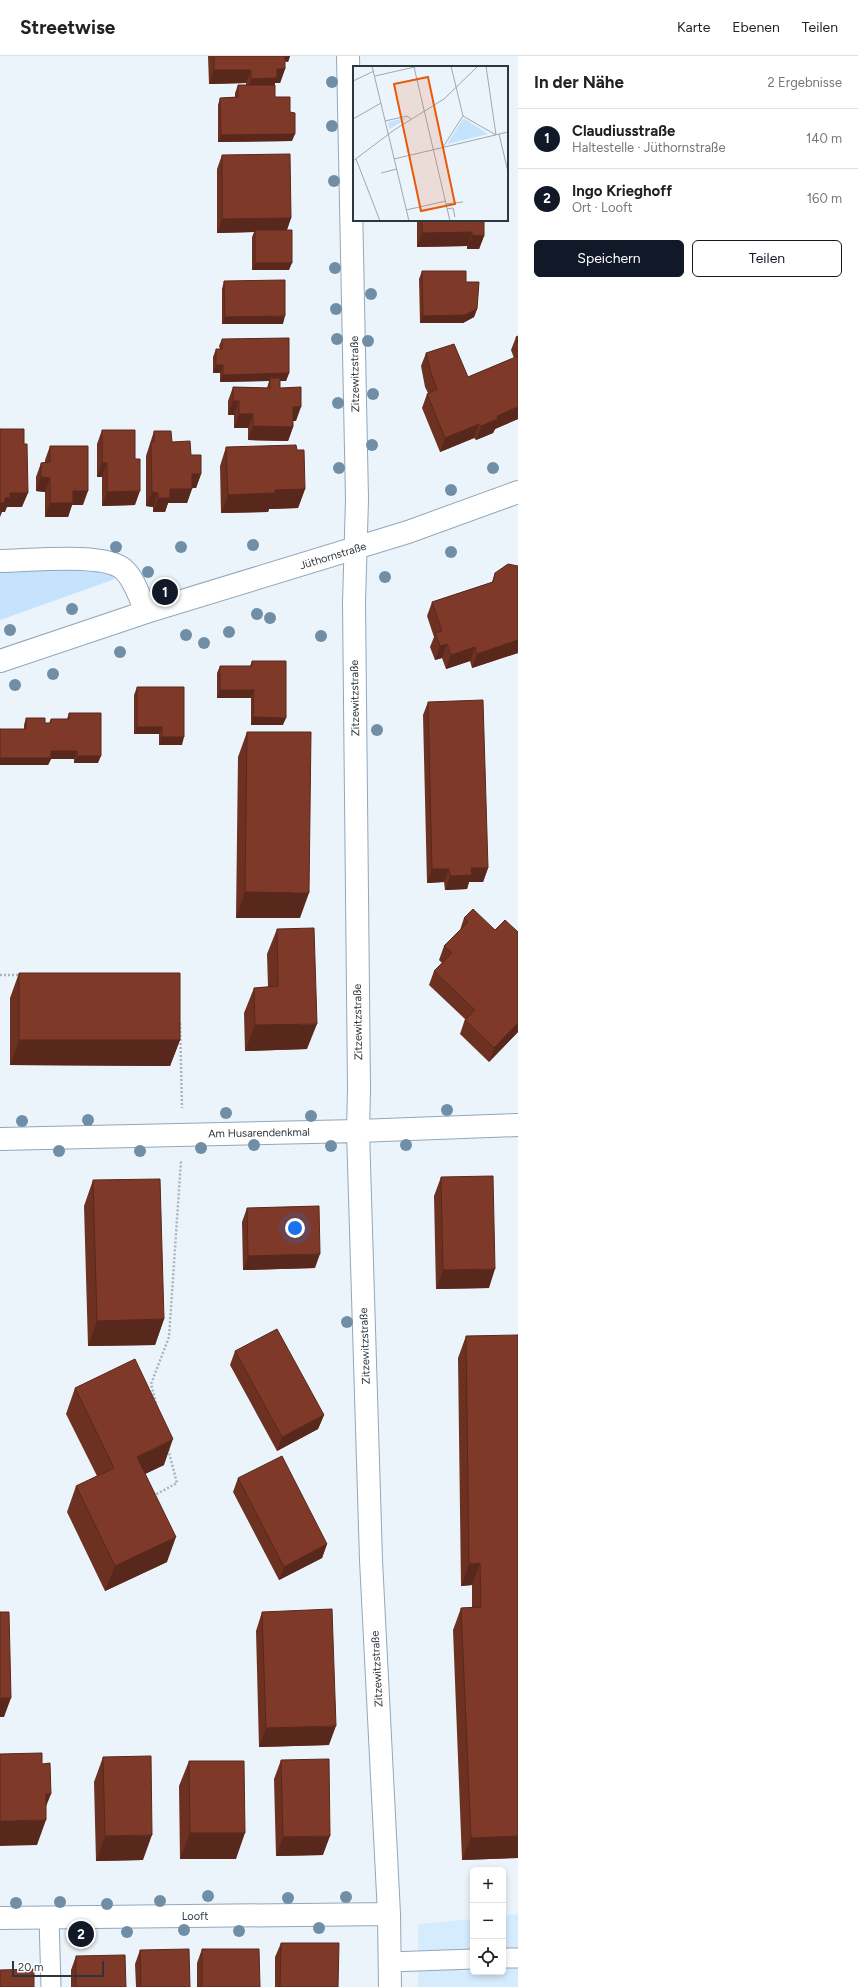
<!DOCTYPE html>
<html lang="de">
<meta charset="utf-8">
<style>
:root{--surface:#fff;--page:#f2f2f2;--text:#222;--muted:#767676;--line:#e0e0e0;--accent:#111827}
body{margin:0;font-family:Figtree,sans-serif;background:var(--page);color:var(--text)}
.controls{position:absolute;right:12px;bottom:12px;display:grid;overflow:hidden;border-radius:6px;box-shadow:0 2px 6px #0003}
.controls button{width:36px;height:36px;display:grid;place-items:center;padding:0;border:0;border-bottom:1px solid var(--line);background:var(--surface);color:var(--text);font:20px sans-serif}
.scale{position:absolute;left:12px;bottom:10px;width:92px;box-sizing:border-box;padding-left:4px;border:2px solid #2e363d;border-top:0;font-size:11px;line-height:14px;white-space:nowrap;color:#2e363d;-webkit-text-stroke:3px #fff;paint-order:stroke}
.you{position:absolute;left:295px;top:1172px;width:14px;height:14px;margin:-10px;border:3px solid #fff;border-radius:50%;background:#1a73e8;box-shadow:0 0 0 6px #1a73e833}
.badge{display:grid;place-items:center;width:26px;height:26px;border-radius:50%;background:var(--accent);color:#fff;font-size:13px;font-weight:700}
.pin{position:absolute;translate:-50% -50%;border:2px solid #fff;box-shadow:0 1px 4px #0006}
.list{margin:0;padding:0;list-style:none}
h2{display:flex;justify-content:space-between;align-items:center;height:52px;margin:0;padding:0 16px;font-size:17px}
h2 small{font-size:13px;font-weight:400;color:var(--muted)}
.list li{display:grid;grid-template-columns:26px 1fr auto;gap:12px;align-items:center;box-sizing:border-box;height:60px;padding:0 16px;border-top:1px solid var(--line)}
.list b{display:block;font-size:15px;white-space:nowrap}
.list p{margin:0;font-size:13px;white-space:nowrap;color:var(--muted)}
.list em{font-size:13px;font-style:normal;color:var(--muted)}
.actions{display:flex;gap:8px;padding:12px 16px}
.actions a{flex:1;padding:9px 0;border:1px solid var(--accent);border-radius:6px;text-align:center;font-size:14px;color:var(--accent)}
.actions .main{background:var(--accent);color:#fff}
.icon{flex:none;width:22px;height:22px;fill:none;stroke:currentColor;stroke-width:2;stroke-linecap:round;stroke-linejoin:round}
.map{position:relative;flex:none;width:518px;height:1931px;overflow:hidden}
header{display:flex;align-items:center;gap:24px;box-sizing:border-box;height:56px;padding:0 20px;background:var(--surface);border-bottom:1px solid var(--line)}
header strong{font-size:19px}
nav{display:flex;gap:22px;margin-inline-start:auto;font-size:14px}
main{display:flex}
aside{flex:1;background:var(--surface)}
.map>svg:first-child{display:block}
</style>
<header>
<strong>Streetwise</strong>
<nav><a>Karte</a><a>Ebenen</a><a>Teilen</a></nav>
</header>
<main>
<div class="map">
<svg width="518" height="1931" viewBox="0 0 518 1931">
<rect width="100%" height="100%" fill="#ebf4fb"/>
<path fill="#d5ebfe" d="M518,1858V1931H418V1868L473,1863V1916H503V1860Z"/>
<path fill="#c5e3fd" d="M95,513L107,516L115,523L0,564V515Z"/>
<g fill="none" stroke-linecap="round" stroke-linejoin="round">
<defs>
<path id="service" d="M49,1861L51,1931
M503,1902H518
M390,1906L473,1903"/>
<path id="minor" d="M348,0L357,443L354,547L359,1033L358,1075L371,1504L389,1858L390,1931
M0,505C27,505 104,496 123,513C134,522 140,542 146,556
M0,1083L358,1075L518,1069
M0,1862L389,1858"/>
<path id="tertiary" d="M0,605L146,556L408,476L518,436"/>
</defs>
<use href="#service" stroke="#93a7b9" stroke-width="21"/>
<use href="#minor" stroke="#93a7b9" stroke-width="24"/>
<use href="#tertiary" stroke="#93a7b9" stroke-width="24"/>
<path stroke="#acb4bb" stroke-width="2.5" stroke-dasharray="2 2" stroke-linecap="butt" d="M0,919H21
M180,967L182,1052
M157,1351L151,1328L169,1281L181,1105
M153,1440L177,1427L168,1393"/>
<use href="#service" stroke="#fff" stroke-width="19"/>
<use href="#minor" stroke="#fff" stroke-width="22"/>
<use href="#tertiary" stroke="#fff" stroke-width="22"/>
</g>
<g fill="#708fa6">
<circle cx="332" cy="26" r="6"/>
<circle cx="332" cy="70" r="6"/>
<circle cx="334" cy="125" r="6"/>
<circle cx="335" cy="212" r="6"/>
<circle cx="371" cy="238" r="6"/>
<circle cx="336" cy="253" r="6"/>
<circle cx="337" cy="283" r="6"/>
<circle cx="368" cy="285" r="6"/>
<circle cx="373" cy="338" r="6"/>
<circle cx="338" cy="347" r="6"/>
<circle cx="372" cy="389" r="6"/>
<circle cx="339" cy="412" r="6"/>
<circle cx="493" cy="412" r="6"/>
<circle cx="451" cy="434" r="6"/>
<circle cx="253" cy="489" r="6"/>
<circle cx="116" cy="491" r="6"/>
<circle cx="181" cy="491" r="6"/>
<circle cx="451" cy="496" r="6"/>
<circle cx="148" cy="516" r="6"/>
<circle cx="385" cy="521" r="6"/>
<circle cx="72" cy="553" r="6"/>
<circle cx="257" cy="558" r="6"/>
<circle cx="270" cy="562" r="6"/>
<circle cx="10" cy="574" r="6"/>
<circle cx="229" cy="576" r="6"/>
<circle cx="186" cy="579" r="6"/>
<circle cx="321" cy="580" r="6"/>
<circle cx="204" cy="587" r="6"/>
<circle cx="120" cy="596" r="6"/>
<circle cx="53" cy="618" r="6"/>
<circle cx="15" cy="629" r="6"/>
<circle cx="377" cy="674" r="6"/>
<circle cx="447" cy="1054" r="6"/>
<circle cx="226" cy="1057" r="6"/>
<circle cx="311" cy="1060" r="6"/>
<circle cx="88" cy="1064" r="6"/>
<circle cx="22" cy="1065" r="6"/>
<circle cx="254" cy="1089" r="6"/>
<circle cx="406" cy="1089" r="6"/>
<circle cx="331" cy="1090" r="6"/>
<circle cx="201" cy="1092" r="6"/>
<circle cx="59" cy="1095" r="6"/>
<circle cx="140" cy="1095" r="6"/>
<circle cx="347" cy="1266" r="6"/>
<circle cx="208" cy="1840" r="6"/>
<circle cx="346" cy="1841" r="6"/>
<circle cx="288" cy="1842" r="6"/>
<circle cx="160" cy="1845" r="6"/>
<circle cx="60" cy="1846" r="6"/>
<circle cx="16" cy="1847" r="6"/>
<circle cx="107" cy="1848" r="6"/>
<circle cx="319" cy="1872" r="6"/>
<circle cx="184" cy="1874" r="6"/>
<circle cx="239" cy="1875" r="6"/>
<circle cx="127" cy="1876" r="6"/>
</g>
<path fill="#6d3122" d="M208,0H290L288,6L285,5V13L280,27H275V41L290,56L292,85L218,86V49L220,42L235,41V37L238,29H246V27L209,28Z
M222,99L291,162L287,174L289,214H252V181L254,176L217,177V113Z
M417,164H484V180L479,193H467V190L417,191Z
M422,215L466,226L477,253L474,261L463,267H420L419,223Z
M224,225L283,268H222V233Z
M518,280V363L495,373L493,377L476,384L474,382L440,396L422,352L427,338L428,337L425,331L421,310L426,297L468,321L514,302L511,294L516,281Z
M222,283L289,317L286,325H280V332L296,365H293V371L288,385L248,384V372H234V359H228V345L233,331L267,332L269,325L220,326V317H213V301L216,293H220L219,290Z
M102,374L135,403V449L102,450V421H97V388Z
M154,375L172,386L191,399L201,418L196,432H192L187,447H168L165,456H153V451L146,450V400Z
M50,390L83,449H72L68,461H45V436L36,435V421L41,407L45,406V404Z
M226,391L297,394L305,433L298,452L269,453L268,456L221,457L220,410Z
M495,517L518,597L472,612L470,605L446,613L442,602L435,604L430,591L434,581L427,560L432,546L492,526Z
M252,605L283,669H251V642H217V617L220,610H250Z
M137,631L182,689H159V678H134V639Z
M428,646L488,812L483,826H469L467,833L445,834L444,826L427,827L423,659Z
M69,657L98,707H74V703H51L48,709H0V673H24V669L26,662L45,667H49L51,663H67Z
M247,676L300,862H236L238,701Z
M473,853L518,976L489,1006L460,978L465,963L429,929L434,915L442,907L439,904L444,890L460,874L464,862Z
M277,873L307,993L245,995L244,957L254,932L268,931L267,898Z
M19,917L180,984L170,1010L10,1009V942Z
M441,1121L489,1232L436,1233L434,1140Z
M93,1124L164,1263L155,1289L88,1290L84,1150Z
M247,1152L315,1212L243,1214L242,1166Z
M466,1280L518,1802L462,1804L453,1574L461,1552L472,1551V1529L461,1530L458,1302Z
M235,1295L324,1359L318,1373L277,1395L230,1309Z
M75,1332L164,1409L145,1418L167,1506L105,1535L67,1456L76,1430L97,1420L66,1358Z
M238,1422L327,1488L322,1502L279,1524L233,1436Z
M262,1556L329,1689L259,1691L256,1575Z
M103,1701L143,1804L96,1805L94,1726Z
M281,1704L323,1799L276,1800L274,1723Z
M189,1705L236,1803H180L179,1730Z
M281,1887L338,1931H275V1901Z
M202,1893L260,1931H197V1907Z
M140,1894L190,1931H136L135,1908Z
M76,1900L126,1931H71V1914Z"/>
<path fill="#59281c" d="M283,0H290L288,6L284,5Z
M277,13H285L280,27H275L272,36L246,37L251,23Z
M214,14H251L246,27L209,28Z
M295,78L292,85L218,86L221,79Z
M291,162L286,176L255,174L254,176L217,177L222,163Z
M472,176L467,190L417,191L422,177Z
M472,179L484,180L479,193H467Z
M255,207H292L289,214H252Z
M477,253L474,261L463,267H420L423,260Z
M285,260L283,268H222L225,261Z
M216,309H223L220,317H213Z
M289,317L286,325H270V322L269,325L220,326L223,319Z
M233,345H239L234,359H228Z
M293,351H301L296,365H288Z
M518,351V363L495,373L493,377L476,384L481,370L497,360Z
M239,358H253L248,372H234Z
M479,368L474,382L440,396L445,382Z
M253,370L293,371L288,385L248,384Z
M102,407H107L102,421H97Z
M192,418H201L196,432H186Z
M41,421L50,422L45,436L36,435Z
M170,433H192L187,447H168L165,456H153L158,442Z
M305,433L298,452L269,453L268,456L221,457L228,439L275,434Z
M73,435H88L83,449H72L68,461H45L50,447Z
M140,435L135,449L102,450L107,436Z
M152,436L158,437L153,451L146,450Z
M10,437H28L22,451H7L5,456H2L0,461V447Z
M518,580V597L472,612L477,598Z
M447,588L442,602L435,604L440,590Z
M475,591L470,605L446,613L451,599Z
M220,634H254L251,642H217Z
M253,661L286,662L283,669H251Z
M137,671H162L159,678H134Z
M162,681H184L182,689H159Z
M51,695H77L74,703H51L48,709H0V702Z
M77,700H101L98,707H74Z
M471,812H488L483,826H469L467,833L445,834L450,820Z
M432,813H449L444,826L427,827Z
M245,836L309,837L300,862H236Z
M518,967V976L489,1006L494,992Z
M317,968L307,993L245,995L255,969Z
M19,984H180L170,1010L10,1009Z
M320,1198L315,1212L243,1214L248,1200Z
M495,1213L489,1232L436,1233L443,1214Z
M164,1263L155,1289L88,1290L97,1265Z
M324,1359L318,1373L277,1395L282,1381Z
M173,1383L164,1409L128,1426L137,1401Z
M176,1481L167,1506L105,1535L115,1510Z
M327,1488L322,1502L279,1524L284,1511Z
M480,1507L472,1529L461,1530L469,1508Z
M0,1642H11L4,1661H0Z
M336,1670L329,1689L259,1691L266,1672Z
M46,1738H51L41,1763Z
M46,1764L37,1789L0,1790V1765Z
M190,1777H245L236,1803H180Z
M152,1779L143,1804L96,1805L105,1780Z
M330,1780L323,1799L276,1800L283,1781Z
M518,1780V1802L462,1804L471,1782Z"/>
<path fill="#7f3928" stroke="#59281c" d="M214,0H285V13H277V22L251,23V14H214Z
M238,29H275V41H290V56L295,57V78L221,79L220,42L238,41Z
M290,98L291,162L222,163V99Z
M422,164H484V180L472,179V176L422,177Z
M255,174H292V207H255Z
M422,215H466V226H479L477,253L465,259L423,260Z
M285,224V260L225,261L224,225Z
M518,280V286L516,281Z
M289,282V317L223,319V309H216V293H222V283Z
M454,288L468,321L518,300V351L497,360L498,363L481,370L479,368L445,382L427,338L437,333L431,317L426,297Z
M270,322H280V332L301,331V351H293V371L253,370V358H239V345H233V331L270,332Z
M0,373H24V388H27L28,437H10V442H5V447H0Z
M102,374H135V403H140V435L107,436V407H102Z
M154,375H171L172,386L190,385L191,399H201V418H192V433H170V442H158V437L152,436L151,386H154Z
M296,389L297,394H304L305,433L275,434V437L228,439L226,391Z
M50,390H88V435H73V447H50V422L41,421V407L50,406Z
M508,508L518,510V584L477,598L475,591L451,599L447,588L440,590L435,577L442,575L432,546L493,526L495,517Z
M252,605H286V662L253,661L254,634H220V610H252Z
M137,631H184V681H162V671H137Z
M483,644L488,812H471L472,819L450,820L449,813H432L428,646Z
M69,657H101V700H77V695H51V702H0V673H26V662H45V667H51V663H69Z
M247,676H311L309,837L245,836Z
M473,853L495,874L505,864L518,876V967L494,992L465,964L475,954L434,915L452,897L444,890L468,866L464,862Z
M314,872L317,968L255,969L254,932L278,930L277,873Z
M19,917H180V984H19Z
M493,1120L495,1213L443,1214L441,1121Z
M160,1123L164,1263L97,1265L93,1124Z
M319,1150L320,1198L248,1200L247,1152Z
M277,1273L324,1359L282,1381L235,1295Z
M518,1279V1780L471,1782L461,1552L481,1551L480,1507L469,1508L466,1280Z
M135,1303L173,1383L137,1401L176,1481L115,1510L76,1430L114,1412L75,1332Z
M282,1400L327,1488L284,1511L238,1422Z
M332,1553L336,1670L266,1672L262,1556Z
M0,1556H9L11,1642H0Z
M42,1697V1708L50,1707L51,1738H46V1764L0,1765V1698Z
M151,1700L152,1779L105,1780L103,1701Z
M329,1703L330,1780L283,1781L281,1704Z
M189,1705H244L245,1777H190Z
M281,1887H339L338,1931H280Z
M189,1893L190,1931H141L140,1894Z
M202,1893H259L260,1931H202Z
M125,1899L126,1931H76V1900Z
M34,1913V1931H0V1914Z"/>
<g text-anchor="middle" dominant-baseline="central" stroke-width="4" stroke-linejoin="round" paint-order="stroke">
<g font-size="11" fill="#2e363d" stroke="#fff">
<text transform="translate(355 318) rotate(-91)">Zitzewitzstraße</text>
<text transform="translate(333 500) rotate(-17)">Jüthornstraße</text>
<text transform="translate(355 642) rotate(-91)">Zitzewitzstraße</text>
<text transform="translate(358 966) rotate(-91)">Zitzewitzstraße</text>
<text transform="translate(259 1077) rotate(-1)">Am Husarendenkmal</text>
<text transform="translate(365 1290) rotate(-92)">Zitzewitzstraße</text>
<text transform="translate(377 1613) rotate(-93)">Zitzewitzstraße</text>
<text x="195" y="1860">Looft</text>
</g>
</g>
<g transform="translate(353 10)">
<rect width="155" height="155" fill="#ebf4fb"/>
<path d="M56,51L37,63L36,62L35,56ZM110,53H112L135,68L94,78Z" fill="#c5e3fd"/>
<path fill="none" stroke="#9fa8af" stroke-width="1" d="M19,0L56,155M98,0L110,50M133,0L143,69M61,1L97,155M22,10L66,0M0,15L21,5M110,50L143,69M0,53L28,37M32,55L54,50L58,53M146,68L155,106M90,81L110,50M3,93L27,155M41,93L155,66M0,95L41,64L91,33L125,0M28,107L44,103M93,138L110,136M94,143L100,142L102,151M53,144L93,135"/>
<path fill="#e8590c" fill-opacity="0.15" stroke="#e8590c" stroke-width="2" d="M75,11L102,138L68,145L41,18Z"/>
<rect width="155" height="155" fill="none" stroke="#2e363d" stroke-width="2"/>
</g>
</svg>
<div class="controls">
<button>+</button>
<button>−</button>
<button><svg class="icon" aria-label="locate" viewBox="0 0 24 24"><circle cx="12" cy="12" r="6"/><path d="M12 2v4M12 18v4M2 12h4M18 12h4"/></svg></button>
</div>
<div class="scale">20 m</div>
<div class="you"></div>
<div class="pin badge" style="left:165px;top:536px">1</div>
<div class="pin badge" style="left:81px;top:1878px">2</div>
</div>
<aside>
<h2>In der Nähe<small>2 Ergebnisse</small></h2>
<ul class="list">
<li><span class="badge">1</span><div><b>Claudiusstraße</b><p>Haltestelle · Jüthornstraße</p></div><em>140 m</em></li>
<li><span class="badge">2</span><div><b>Ingo Krieghoff</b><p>Ort · Looft</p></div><em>160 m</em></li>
</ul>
<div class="actions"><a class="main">Speichern</a><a>Teilen</a></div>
</aside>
</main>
